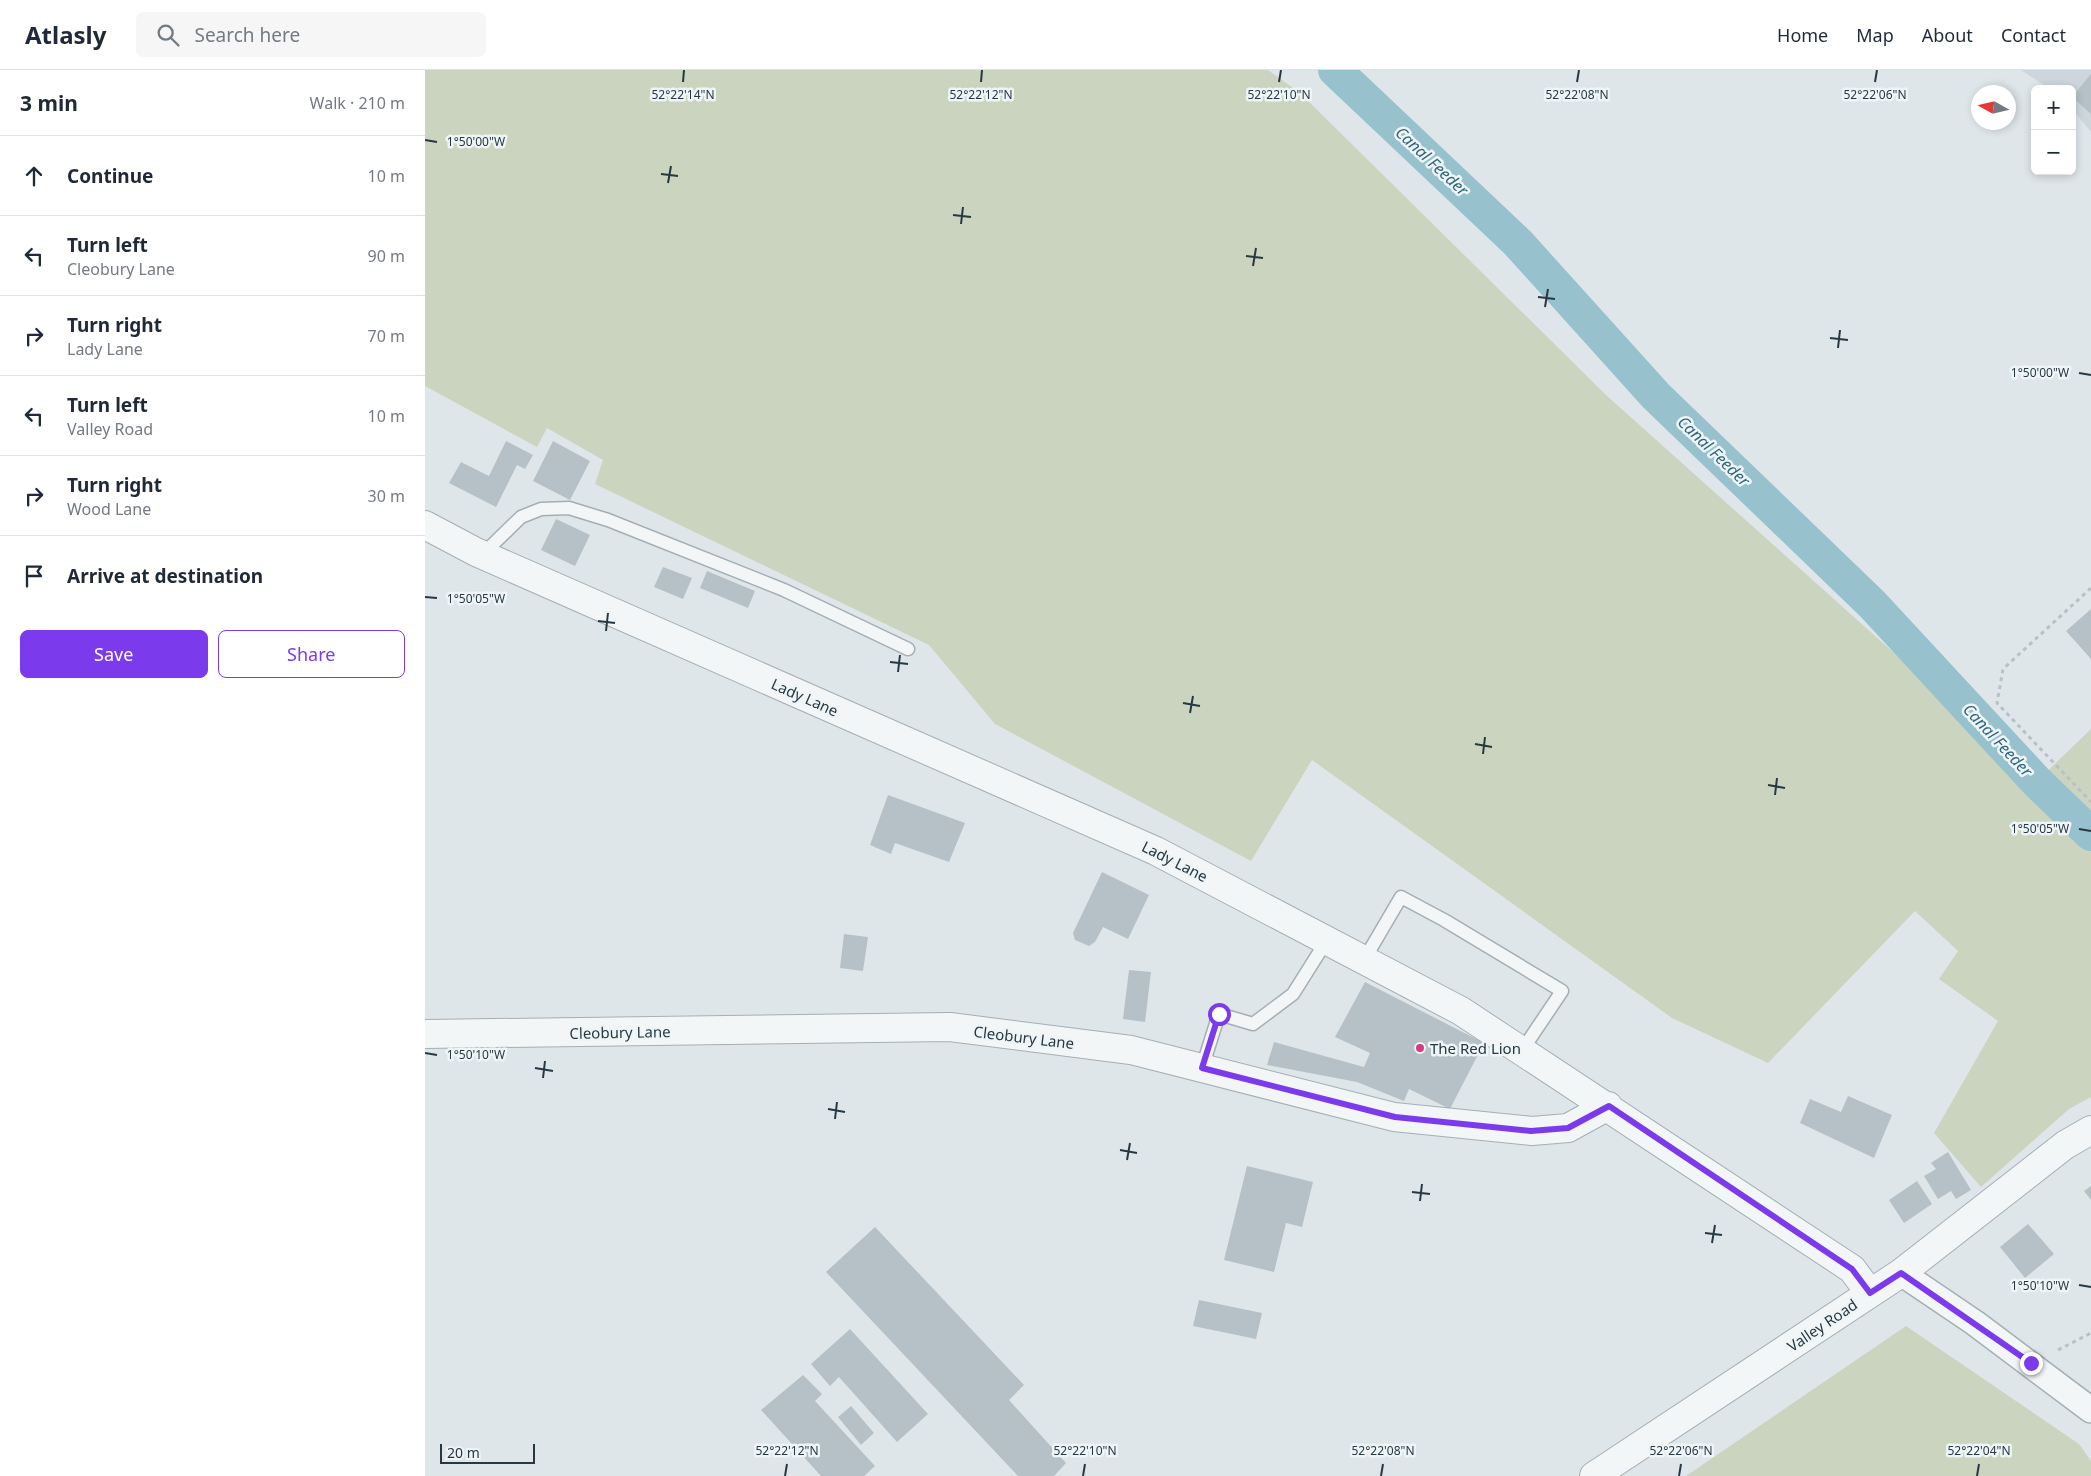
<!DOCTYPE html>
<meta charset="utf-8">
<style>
:root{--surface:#fff;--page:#f6f6f7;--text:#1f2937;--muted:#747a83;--line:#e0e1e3;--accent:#7c3aed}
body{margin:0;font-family:"Noto Sans",sans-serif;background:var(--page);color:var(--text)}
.controls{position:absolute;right:15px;top:15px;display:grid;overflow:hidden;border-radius:8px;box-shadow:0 2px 8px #0003}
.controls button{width:45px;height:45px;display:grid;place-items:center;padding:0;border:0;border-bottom:1px solid var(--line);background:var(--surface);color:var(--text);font:25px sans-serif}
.compass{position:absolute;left:1546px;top:15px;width:45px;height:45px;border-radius:50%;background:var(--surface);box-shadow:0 2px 8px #0003;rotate:278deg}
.scale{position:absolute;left:15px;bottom:12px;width:95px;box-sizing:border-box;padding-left:5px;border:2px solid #263942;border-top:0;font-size:14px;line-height:18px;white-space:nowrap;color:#263942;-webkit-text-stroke:4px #eff5f7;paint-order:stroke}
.stop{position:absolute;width:15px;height:15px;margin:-11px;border:4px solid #7c3aed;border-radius:50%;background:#fff}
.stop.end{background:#7c3aed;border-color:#fff;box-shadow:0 1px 5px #0008}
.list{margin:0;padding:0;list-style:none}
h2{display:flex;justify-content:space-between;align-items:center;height:65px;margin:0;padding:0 20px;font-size:21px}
h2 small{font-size:16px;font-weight:400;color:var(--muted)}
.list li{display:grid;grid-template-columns:32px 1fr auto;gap:15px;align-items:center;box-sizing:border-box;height:80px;padding:0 20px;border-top:1px solid var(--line)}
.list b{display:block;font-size:19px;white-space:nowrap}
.list p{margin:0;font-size:16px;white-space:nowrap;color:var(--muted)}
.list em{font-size:16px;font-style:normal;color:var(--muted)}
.actions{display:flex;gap:10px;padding:15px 20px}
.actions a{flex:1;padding:11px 0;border:1px solid var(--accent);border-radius:8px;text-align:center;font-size:18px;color:var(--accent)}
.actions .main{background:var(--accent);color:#fff}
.icon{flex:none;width:28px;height:28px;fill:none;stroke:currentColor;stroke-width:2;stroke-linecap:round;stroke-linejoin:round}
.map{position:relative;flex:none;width:1666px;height:1406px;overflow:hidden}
header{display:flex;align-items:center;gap:30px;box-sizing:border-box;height:70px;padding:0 25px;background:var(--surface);border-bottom:1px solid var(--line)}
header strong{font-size:24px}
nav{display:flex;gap:28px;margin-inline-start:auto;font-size:18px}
.search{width:350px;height:45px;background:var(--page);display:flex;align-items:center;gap:12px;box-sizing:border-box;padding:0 18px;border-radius:8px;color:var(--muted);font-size:19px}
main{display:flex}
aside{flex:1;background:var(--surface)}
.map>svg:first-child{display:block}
</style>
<header>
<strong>Atlasly</strong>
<div class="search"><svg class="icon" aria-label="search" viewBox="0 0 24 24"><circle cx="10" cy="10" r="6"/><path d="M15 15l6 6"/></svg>Search here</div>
<nav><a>Home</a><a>Map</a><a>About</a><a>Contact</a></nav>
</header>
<main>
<aside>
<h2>3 min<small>Walk · 210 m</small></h2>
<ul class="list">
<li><svg class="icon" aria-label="ahead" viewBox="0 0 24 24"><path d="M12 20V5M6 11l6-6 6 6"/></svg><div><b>Continue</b></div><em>10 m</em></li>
<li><svg class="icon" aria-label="left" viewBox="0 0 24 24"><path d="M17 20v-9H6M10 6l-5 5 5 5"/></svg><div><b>Turn left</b><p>Cleobury Lane</p></div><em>90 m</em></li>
<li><svg class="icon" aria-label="right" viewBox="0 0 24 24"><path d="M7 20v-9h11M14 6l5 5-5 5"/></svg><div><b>Turn right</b><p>Lady Lane</p></div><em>70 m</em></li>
<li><svg class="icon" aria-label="left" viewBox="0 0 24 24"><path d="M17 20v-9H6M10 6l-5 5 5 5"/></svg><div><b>Turn left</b><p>Valley Road</p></div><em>10 m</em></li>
<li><svg class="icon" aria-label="right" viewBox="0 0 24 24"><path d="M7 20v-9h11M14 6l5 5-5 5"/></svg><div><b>Turn right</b><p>Wood Lane</p></div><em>30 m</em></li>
<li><svg class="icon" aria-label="arrive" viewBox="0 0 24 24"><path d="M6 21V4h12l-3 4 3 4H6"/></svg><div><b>Arrive at destination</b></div></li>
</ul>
<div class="actions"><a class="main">Save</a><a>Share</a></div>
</aside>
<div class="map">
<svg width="1666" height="1406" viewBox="0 0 1666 1406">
<rect width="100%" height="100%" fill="#dfe6ea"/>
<path fill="#cdd6dc" d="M1596,0H1666V62L1647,39V19H1625Z"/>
<path fill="#cbd4bf" d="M0,0H843L874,22L1181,325L1612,711L1666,659V1027L1644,1039L1556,1117L1509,1063L1573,951L1514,909L1533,881L1490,841L1343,993L1247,948L887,690L826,791L570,654L504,575L170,414L178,390L122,358L112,377L0,316Z
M1481,1256L1654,1374L1666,1391V1406H1261Z"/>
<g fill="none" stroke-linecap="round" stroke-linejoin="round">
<path stroke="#97c1cd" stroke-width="34" d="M910,0L1093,173L1231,326L1447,534L1612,712L1666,764"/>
</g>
<path fill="#b6c1c7" d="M1666,4V44L1647,27Z
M81,371L108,385L100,399L92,395L71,437L24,413L36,392L64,406Z
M128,371L165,391L145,430L108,411Z
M131,449L165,465L150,496L116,480Z
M238,497L267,508L258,529L229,517Z
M282,501L330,521L323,538L275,518Z
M1666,539V589L1641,561Z
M463,725L540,753L524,792L470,773L466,784L445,775Z
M677,802L724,825L703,869L678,857L670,872L664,876L650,870L648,863Z
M419,864L443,867L438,901L415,898Z
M704,900L726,902L720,952L698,949Z
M940,912L1059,973L1025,1039L984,1019L979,1031L932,1012L842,995L849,972L939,997L945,983L910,967Z
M1423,1026L1467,1045L1449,1088L1375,1053L1385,1029L1416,1042Z
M1523,1082L1546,1120L1531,1129L1526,1121L1513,1129L1499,1106L1511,1099L1506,1093Z
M822,1096L888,1112L877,1157L861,1153L849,1202L799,1190Z
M1492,1111L1507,1134L1479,1153L1464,1130Z
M1666,1116V1130L1659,1121Z
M1603,1154L1629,1184L1600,1208L1575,1177Z
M450,1157L599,1315L584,1330L641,1393L629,1406H593L401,1202Z
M774,1230L837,1243L831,1269L768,1256Z
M425,1259L503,1344L472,1372L414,1307L405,1316L386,1294Z
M378,1305L397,1324L390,1331L450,1396L439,1406H396L336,1340Z
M426,1336L449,1363L436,1375L413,1347Z"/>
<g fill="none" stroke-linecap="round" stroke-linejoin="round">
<defs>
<path id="service" d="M57,485L96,447L116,439L144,438L183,450L359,520L483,579
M939,890L976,827L1019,850L1137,921L1096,982
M777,998L794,944L828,954L868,924L902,870"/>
<path id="minor" d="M1476,1203L1550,1253L1666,1340"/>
<path id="tertiary" d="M0,455L51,482L731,781L1036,941L1427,1199L1445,1223
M0,964L525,957L706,980L969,1047L1107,1061L1143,1058L1183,1036
M1169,1406L1476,1203L1640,1075L1666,1060"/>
</defs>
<use href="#service" stroke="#a4afb4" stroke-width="15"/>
<use href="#minor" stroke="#a4afb4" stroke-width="28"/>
<use href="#tertiary" stroke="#a4afb4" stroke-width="30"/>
<path stroke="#b9c1c4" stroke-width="3" stroke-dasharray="4 4" stroke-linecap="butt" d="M1666,518L1578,599L1572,633L1666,732
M1633,1280L1666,1263"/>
<use href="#service" stroke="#f2f6f7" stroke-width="12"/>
<use href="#minor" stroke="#f2f6f7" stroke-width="25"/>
<use href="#tertiary" stroke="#f2f6f7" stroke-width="28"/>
</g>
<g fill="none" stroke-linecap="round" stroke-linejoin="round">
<path stroke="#7c3aed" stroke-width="6" d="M794,944L777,998L970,1047L1106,1061L1143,1058L1184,1036L1427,1199L1445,1223L1476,1203L1606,1293"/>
</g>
<path fill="none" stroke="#263942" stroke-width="2" d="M258,12L259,0M556,12L557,0M854,12L856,0M1152,12L1154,0M1450,12L1452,0M0,70L12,72M236,104L253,106M243,113L246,96M528,145L546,147M536,154L538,137M821,186L838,188M828,196L831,178M1113,227L1130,229M1120,237L1123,219M1405,268L1423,270M1413,278L1415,260M1654,303L1666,305M0,527L12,528M173,551L190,553M181,561L183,543M465,592L483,594M473,602L475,585M758,633L775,636M765,643L768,626M1050,674L1067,677M1058,684L1060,667M1343,715L1360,718M1350,725L1352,708M1654,759L1666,761M0,983L12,985M110,998L128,1001M118,1008L120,991M403,1039L420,1042M410,1049L412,1032M695,1080L712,1083M702,1090L705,1073M987,1122L1005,1124M995,1131L997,1114M1280,1163L1297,1165M1287,1173L1290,1155M1654,1215L1666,1217M360,1406L362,1394M658,1406L660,1394M956,1406L958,1394M1254,1406L1256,1394M1552,1406L1554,1394"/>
<circle fill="#da3982" stroke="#eff5f7" stroke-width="2" cx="995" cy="978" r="5"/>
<g text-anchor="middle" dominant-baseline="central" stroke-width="5" stroke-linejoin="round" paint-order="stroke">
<g font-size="15" fill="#263942" stroke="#eff5f7">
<text transform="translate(380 627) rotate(24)">Lady Lane</text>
<text transform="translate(750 791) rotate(27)">Lady Lane</text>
<text transform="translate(195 962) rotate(-1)">Cleobury Lane</text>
<text transform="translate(599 967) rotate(7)">Cleobury Lane</text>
<text transform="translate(1397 1255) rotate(-34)">Valley Road</text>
</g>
<g font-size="15" fill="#263942" stroke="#eff5f7" text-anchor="start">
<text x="1005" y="978">The Red Lion</text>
</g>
<g font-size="16" font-style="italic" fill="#2d6679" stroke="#eff5f7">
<text transform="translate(1007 91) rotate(43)">Canal Feeder</text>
<text transform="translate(1289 381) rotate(44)">Canal Feeder</text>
<text transform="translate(1573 670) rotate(47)">Canal Feeder</text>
</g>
</g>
<g font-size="12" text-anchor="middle" fill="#263942" stroke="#eff5f7" stroke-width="5" stroke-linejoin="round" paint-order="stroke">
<text x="258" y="29">52°22'14"N</text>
<text x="556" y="29">52°22'12"N</text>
<text x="854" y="29">52°22'10"N</text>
<text x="1152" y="29">52°22'08"N</text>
<text x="1450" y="29">52°22'06"N</text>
<text x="51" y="76">1°50'00"W</text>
<text x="1615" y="307">1°50'00"W</text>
<text x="51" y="533">1°50'05"W</text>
<text x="1615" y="763">1°50'05"W</text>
<text x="51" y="989">1°50'10"W</text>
<text x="1615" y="1220">1°50'10"W</text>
<text x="362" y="1385">52°22'12"N</text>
<text x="660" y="1385">52°22'10"N</text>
<text x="958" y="1385">52°22'08"N</text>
<text x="1256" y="1385">52°22'06"N</text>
<text x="1554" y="1385">52°22'04"N</text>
</g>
</svg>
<div class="controls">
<button>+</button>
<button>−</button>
</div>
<svg class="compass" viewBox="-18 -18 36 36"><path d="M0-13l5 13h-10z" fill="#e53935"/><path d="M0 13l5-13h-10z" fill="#747a83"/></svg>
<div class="scale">20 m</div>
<div class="stop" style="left:794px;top:944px"></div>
<div class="stop end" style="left:1606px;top:1293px"></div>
</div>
</main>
